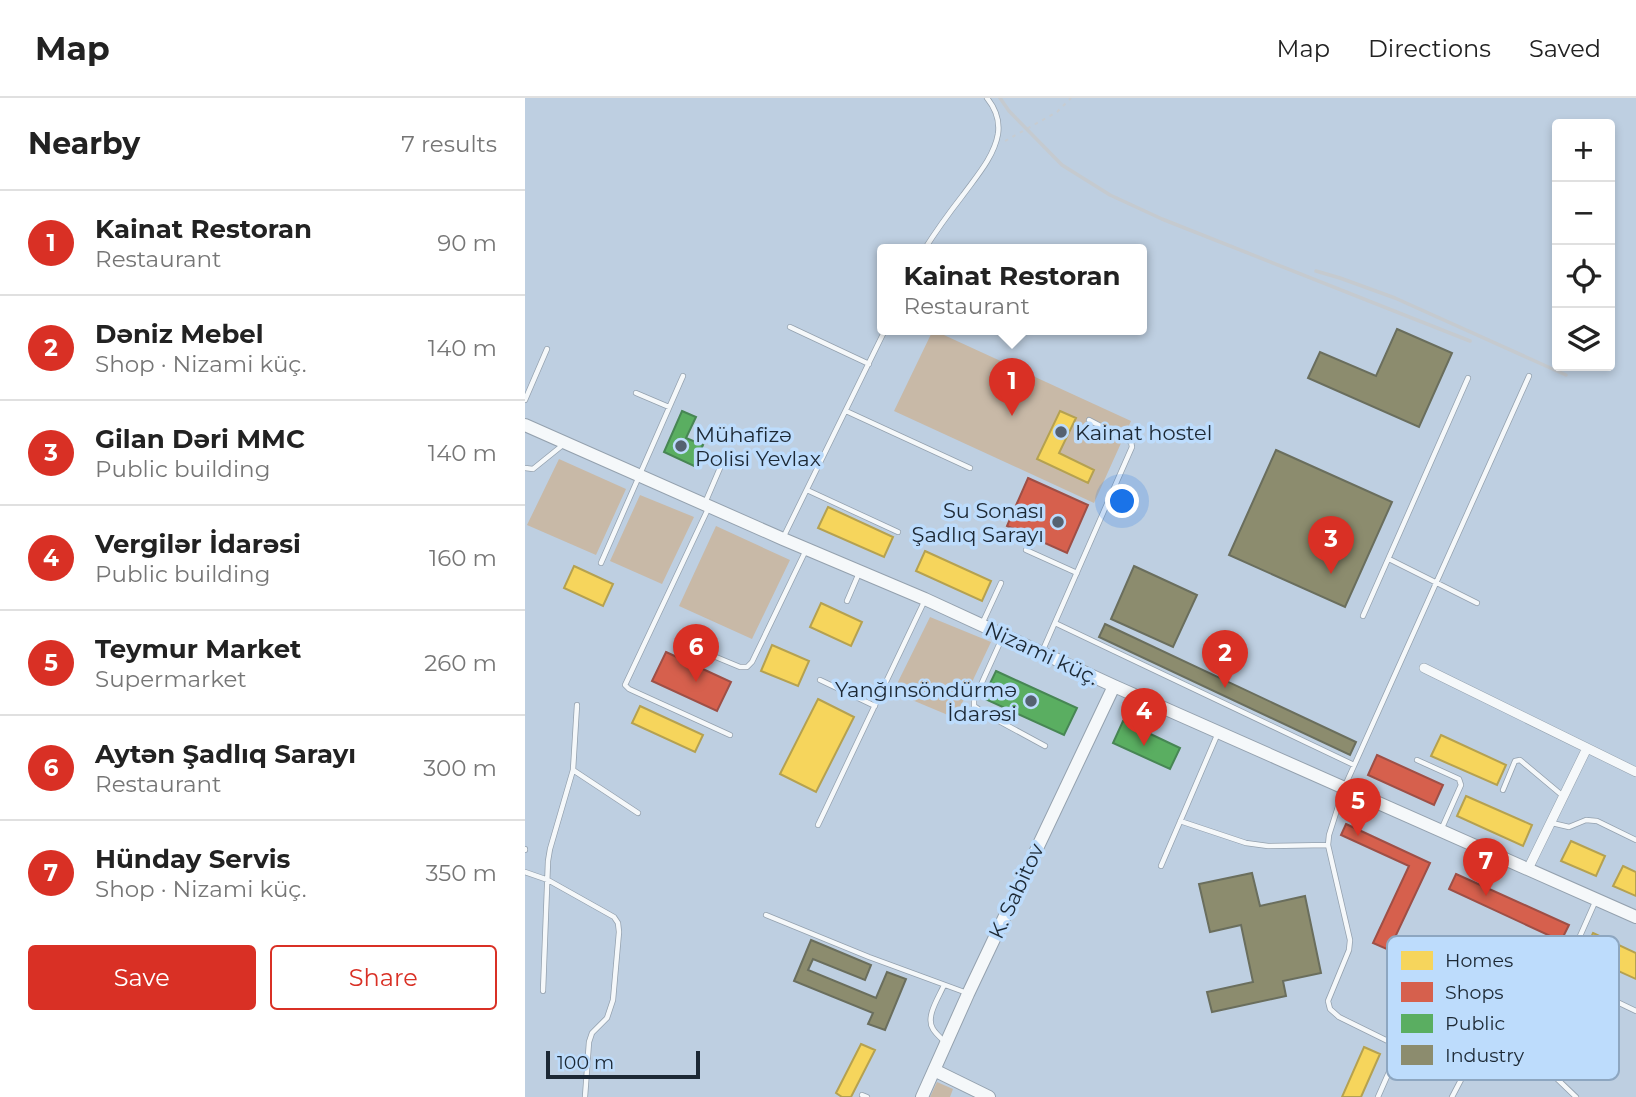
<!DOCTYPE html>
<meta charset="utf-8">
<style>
:root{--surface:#fff;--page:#f2f2f2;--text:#222;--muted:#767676;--line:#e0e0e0;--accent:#d93025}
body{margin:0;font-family:Montserrat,sans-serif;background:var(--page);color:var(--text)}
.controls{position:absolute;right:21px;top:21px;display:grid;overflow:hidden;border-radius:7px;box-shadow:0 4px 10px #0003}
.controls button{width:63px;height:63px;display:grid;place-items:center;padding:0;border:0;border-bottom:2px solid var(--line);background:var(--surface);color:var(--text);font:35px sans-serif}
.scale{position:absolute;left:21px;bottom:18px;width:154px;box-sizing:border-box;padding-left:7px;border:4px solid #1c2834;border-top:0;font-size:19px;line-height:24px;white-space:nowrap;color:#1c2834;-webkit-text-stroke:5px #bddcfc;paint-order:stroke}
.you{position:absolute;left:598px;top:404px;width:24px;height:24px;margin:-18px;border:5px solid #fff;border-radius:50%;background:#1a73e8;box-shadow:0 0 0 10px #1a73e833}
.badge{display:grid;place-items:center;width:46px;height:46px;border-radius:50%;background:var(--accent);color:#fff;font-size:23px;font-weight:700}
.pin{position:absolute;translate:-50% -58px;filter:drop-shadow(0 2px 4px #0008)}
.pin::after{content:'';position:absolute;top:37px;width:24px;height:21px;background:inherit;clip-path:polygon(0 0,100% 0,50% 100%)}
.popup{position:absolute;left:352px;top:146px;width:270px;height:91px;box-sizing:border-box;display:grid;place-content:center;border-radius:7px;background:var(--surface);filter:drop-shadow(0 2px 5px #0005);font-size:23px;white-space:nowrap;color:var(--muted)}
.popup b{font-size:26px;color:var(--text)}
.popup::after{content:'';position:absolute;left:50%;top:100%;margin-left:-14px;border:14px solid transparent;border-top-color:var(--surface)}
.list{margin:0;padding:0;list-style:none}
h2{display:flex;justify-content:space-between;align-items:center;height:91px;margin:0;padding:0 28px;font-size:30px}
h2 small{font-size:23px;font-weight:400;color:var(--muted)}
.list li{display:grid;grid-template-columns:46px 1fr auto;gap:21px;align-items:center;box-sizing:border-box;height:105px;padding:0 28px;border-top:2px solid var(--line)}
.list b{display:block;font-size:26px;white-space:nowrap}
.list p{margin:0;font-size:23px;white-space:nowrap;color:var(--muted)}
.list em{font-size:23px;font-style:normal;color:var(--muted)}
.actions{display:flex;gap:14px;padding:21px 28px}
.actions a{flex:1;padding:16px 0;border:2px solid var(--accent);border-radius:7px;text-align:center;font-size:24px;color:var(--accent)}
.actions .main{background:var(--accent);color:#fff}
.icon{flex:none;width:38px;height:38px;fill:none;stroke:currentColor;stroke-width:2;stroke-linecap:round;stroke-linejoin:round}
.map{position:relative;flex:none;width:1111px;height:999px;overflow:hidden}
header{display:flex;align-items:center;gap:42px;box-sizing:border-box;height:98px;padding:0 35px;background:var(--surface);border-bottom:2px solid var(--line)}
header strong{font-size:33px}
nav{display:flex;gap:38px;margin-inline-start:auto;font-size:24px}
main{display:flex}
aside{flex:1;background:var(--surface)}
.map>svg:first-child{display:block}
</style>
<header>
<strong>Map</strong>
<nav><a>Map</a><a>Directions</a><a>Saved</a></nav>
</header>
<main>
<aside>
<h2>Nearby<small>7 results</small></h2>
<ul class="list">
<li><span class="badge">1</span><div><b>Kainat Restoran</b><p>Restaurant</p></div><em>90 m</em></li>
<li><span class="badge">2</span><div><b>Dəniz Mebel</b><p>Shop · Nizami küç.</p></div><em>140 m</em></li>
<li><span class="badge">3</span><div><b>Gilan Dəri MMC</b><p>Public building</p></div><em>140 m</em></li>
<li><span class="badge">4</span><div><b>Vergilər İdarəsi</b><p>Public building</p></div><em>160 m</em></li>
<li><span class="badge">5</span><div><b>Teymur Market</b><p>Supermarket</p></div><em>260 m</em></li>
<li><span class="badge">6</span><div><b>Aytən Şadlıq Sarayı</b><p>Restaurant</p></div><em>300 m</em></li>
<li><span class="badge">7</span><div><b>Hünday Servis</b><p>Shop · Nizami küç.</p></div><em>350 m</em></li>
</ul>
<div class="actions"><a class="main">Save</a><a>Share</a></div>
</aside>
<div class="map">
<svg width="1111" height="999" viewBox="0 0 1111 999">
<rect width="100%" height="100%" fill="#becfe1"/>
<path fill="#c8b9a7" d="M408,232L606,323L569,405L369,313Z
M34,361L101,391L71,457L2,427Z
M115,397L169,419L137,486L85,463Z
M191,428L265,462L227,541L154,508Z
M405,519L466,544L430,620L368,594Z
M412,984L428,991L425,999H405Z"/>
<path fill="#f6d55c" stroke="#b5a150" stroke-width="2" d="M535,313L551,320L534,355L569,372L563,385L512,361Z
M303,409L368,439L359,459L293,430Z
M400,453L466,483L457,503L391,473Z
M49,468L88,486L78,508L39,490Z
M296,505L337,524L326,548L285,529Z
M247,547L284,563L273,588L236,573Z
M293,601L329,619L291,694L255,676Z
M115,608L178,637L170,654L107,625Z
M916,637L981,667L972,687L906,658Z
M941,698L1007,727L998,748L932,718Z
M1046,743L1080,758L1071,778L1036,763Z
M1098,768L1111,774V798L1088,788Z
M1068,835L1111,855V881L1058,857Z
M336,946L350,952L326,999H317L311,995Z
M839,949L855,956L836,999H817Z"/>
<path fill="#d6604d" stroke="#9e4f46" stroke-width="2" d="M503,380L563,407L542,455L482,428Z
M141,554L206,584L192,613L127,583Z
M852,657L918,687L909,707L843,677Z
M821,726L905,765L864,852L848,845L884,768L816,737Z
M931,776L1044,827L1036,843L924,791Z"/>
<path fill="#5aae61" stroke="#478654" stroke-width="2" d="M157,313L171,319L161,340L178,347L169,368L139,354Z
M471,573L552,610L539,637L458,600Z
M598,623L655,650L645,671L588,645Z"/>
<path fill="#8c8c6e" stroke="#6a6e5d" stroke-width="2" d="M872,231L927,255L894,329L783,280L795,254L851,278Z
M751,352L867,404L820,509L704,457Z
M609,468L672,497L648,549L586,521Z
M580,526L831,644L825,657L574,539Z
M727,775L735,808L780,798L796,875L758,883L761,898L687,914L682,894L728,884L716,827L685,834L674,786Z
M286,842L346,867L340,882L288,861L283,872L351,900L362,874L381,881L360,932L343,926L348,915L269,883Z"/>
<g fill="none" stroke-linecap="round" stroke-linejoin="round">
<defs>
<path id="lane" d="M399,152C411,133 424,115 438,97C451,79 469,59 473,36C475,22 471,11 462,0
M265,229L344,266
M111,295L144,309
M0,302L22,251
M321,313L445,370
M177,359L192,366L195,370L180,405
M0,370L8,371L39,346
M282,392L373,434
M183,411L100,587L104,591L205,637
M258,440L360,232
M501,452L552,475
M864,461L952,505
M76,465L158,278
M322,503L334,475
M838,518L943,280
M530,525L829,667
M457,526L476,485
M478,538L449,602V608L461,616L520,648
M157,545L215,569H222L227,564L281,452
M517,554L607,349L606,344L564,322
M295,582L350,608
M892,662L934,681L936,687L916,732
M48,672L113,715
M978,692L990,663L995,662L1038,698
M655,723L721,745L743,748L803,747
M1027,725L1044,729L1061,722L1072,723L1111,742
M293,727L399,504
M0,752V751
M636,768L693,635
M0,774L23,782L89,819L93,825L94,834L88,902L82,920L67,935L64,944L60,999
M241,817L344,859L442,895
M1038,878L1111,913
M419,887C414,899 400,919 408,931C411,936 416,940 420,944
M18,893L23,763L25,751L48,672L52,607
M875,949L938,978L950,979C959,973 959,956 970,952C984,947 995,956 1008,944L1071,802
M1001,951L1051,999
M337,997L342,999
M853,999L875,949L814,919L805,911L803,903L824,852L825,842L803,747L804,737L819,690L1004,278
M927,999L938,978"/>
<path id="street" d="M899,570L1111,674
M1003,771L1062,650"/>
<path id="secondary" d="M0,327L258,441L400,501L589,588L1111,819
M409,972L464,999
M397,999L443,896L589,588"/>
</defs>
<use href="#lane" stroke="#94a1ae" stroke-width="6"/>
<use href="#street" stroke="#94a1ae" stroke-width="10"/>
<use href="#secondary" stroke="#94a1ae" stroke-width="14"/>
<path stroke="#c7ccd1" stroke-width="2" stroke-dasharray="3.5 5" stroke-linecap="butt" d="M480,43L532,14L546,0"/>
<use href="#lane" stroke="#f5f8fa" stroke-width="4.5"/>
<use href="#street" stroke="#f5f8fa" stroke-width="9"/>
<use href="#secondary" stroke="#f5f8fa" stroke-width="12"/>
<path stroke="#c5cacf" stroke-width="3.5" d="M475,0L484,13L537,67L585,97L637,121L945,243
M791,173L815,180L870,200L1041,277"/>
</g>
<g fill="#556271" stroke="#bddcfc" stroke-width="2.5">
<circle cx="536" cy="334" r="7"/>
<circle cx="156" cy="348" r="7"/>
<circle cx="533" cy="424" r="7"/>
<circle cx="506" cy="603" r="7"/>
</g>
<g text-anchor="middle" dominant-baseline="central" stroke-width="7" stroke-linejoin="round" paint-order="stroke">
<g font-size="21" fill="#1c2834" stroke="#bddcfc" text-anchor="start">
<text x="550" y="334">Kainat hostel</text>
<text x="170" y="336">Mühafizə<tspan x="170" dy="24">Polisi Yevlax</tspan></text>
<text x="519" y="412" text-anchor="end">Su Sonası<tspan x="519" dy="24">Şadlıq Sarayı</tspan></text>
<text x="492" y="591" text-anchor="end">Yanğınsöndürmə<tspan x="492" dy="24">İdarəsi</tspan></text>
</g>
<g font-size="21" fill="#1c2834" stroke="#bddcfc">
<text transform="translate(517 555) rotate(25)">Nizami küç.</text>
<text transform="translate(491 793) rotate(-65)">K. Sabitov</text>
</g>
</g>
<rect x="862" y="838" width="232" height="144" rx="10" fill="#bddcfc" stroke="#8da6c0" stroke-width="2"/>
<rect x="876" y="853" width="32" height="19" fill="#f6d55c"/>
<rect x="876" y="884" width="32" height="20" fill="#d6604d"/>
<rect x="876" y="916" width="32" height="19" fill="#5aae61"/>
<rect x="876" y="947" width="32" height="20" fill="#8c8c6e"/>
<g font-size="19" fill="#1c2834">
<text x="920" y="869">Homes</text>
<text x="920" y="901">Shops</text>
<text x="920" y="932">Public</text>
<text x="920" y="964">Industry</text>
</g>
</svg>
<div class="controls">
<button>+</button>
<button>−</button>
<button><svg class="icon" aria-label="locate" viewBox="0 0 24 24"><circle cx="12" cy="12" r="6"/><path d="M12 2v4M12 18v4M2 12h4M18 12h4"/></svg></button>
<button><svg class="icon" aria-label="layers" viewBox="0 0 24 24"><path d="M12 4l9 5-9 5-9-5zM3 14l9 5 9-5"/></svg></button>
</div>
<div class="scale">100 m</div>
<div class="you"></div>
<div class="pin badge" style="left:487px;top:318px">1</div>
<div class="popup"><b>Kainat Restoran</b>Restaurant</div>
<div class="pin badge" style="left:700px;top:590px">2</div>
<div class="pin badge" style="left:806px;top:476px">3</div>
<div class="pin badge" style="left:619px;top:648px">4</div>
<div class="pin badge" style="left:833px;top:738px">5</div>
<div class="pin badge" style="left:171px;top:584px">6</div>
<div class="pin badge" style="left:961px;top:798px">7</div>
</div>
</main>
